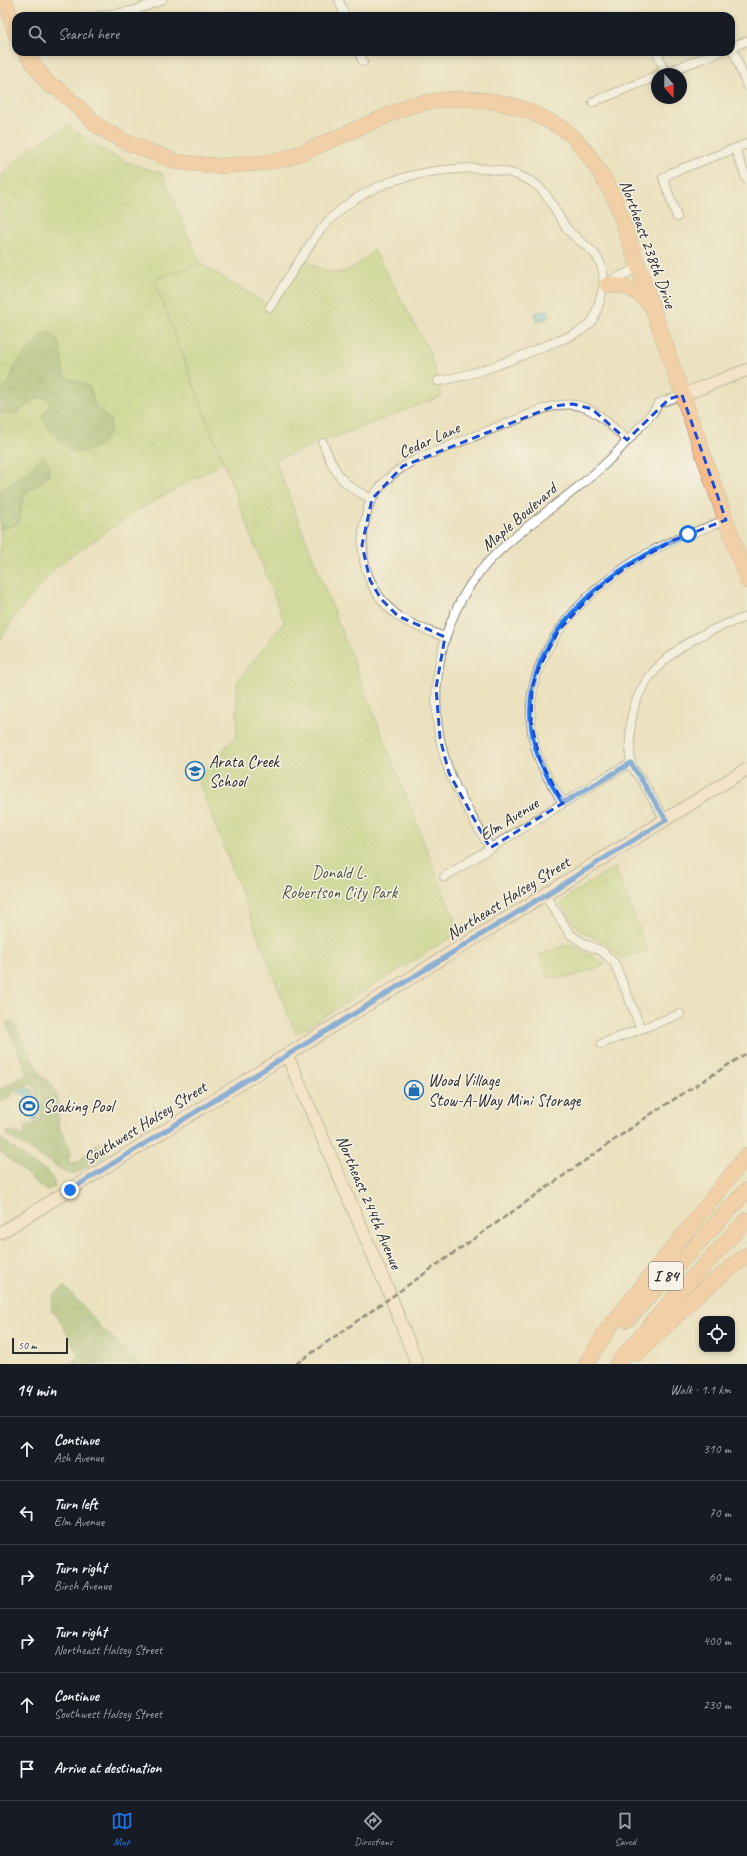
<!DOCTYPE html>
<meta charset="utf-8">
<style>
:root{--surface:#171b24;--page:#20242c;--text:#f1f3f6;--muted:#9ea1a6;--line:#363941;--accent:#1a73e8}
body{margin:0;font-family:Caveat,sans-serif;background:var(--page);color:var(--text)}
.controls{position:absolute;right:12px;bottom:12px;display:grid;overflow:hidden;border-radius:8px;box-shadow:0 2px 6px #0003}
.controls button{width:36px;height:36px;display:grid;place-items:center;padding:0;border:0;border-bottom:1px solid var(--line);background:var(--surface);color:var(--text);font:20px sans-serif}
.compass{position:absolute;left:651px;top:68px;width:36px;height:36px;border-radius:50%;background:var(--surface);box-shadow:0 2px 6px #0003;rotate:159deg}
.scale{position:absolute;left:12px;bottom:10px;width:56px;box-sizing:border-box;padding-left:4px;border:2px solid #2b2b2b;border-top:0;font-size:11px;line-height:14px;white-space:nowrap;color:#2b2b2b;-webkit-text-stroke:3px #f7f3e8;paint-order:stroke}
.stop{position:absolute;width:12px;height:12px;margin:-9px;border:3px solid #1a73e8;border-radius:50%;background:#fff}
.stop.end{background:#1a73e8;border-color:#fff;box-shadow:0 1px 4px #0008}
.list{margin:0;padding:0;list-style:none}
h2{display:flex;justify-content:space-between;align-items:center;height:52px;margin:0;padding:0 16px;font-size:17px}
h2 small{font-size:13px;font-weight:400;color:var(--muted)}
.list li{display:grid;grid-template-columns:26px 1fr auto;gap:12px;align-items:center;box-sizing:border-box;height:64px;padding:0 16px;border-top:1px solid var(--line)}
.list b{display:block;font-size:15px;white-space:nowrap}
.list p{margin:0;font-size:13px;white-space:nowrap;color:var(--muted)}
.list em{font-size:13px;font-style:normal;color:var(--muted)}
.icon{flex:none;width:22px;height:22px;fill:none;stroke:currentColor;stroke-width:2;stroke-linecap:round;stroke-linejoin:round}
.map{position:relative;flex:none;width:747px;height:1364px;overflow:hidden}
.search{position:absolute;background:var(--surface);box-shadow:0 2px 6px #0003;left:12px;right:12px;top:12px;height:44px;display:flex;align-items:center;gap:10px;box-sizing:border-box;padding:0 14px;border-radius:12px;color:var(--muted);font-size:15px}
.sheet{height:436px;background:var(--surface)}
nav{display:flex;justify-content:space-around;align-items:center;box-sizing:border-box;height:56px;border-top:1px solid var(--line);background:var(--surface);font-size:11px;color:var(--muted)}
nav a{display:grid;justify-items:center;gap:2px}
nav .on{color:var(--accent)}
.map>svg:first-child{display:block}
</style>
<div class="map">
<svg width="747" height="1364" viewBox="0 0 747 1364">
<defs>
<pattern id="grass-tufts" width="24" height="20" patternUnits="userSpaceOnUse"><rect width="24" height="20" fill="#b5d176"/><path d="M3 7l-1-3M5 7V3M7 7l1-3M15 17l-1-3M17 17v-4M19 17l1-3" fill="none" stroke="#9cb466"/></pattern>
<pattern id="forest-crowns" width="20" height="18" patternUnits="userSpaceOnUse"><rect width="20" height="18" fill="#90b367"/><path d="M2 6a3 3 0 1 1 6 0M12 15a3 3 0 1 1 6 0" fill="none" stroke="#769255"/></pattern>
<pattern id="park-dots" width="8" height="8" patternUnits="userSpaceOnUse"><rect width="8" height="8" fill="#b5d176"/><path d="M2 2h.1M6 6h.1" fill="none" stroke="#9cb466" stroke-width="1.8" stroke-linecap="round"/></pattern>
<pattern id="water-ripples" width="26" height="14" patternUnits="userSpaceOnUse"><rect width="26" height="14" fill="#60c8dd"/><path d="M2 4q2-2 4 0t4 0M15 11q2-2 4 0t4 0" fill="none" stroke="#4fa3b3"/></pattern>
</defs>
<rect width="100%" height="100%" fill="#f7f3e8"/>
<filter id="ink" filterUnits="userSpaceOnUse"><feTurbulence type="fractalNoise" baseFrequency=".025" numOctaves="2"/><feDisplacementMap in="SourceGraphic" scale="8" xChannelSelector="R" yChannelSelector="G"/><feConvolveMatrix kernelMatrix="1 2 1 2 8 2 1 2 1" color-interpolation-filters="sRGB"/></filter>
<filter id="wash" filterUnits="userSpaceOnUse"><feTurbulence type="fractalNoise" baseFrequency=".012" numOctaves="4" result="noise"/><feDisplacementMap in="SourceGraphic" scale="16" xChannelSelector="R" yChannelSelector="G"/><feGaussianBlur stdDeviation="0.9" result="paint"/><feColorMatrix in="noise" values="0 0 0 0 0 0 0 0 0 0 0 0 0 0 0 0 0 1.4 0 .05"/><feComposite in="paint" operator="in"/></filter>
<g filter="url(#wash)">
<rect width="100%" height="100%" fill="#ebe1bf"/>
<path fill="url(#grass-tufts)" stroke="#707e50" d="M69,125C97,151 125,163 162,173L200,263L154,280L223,463L136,511L56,567L14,617L0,641V177L29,149Z
M615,867L647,950L622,959L605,943L579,930L561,904L565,898Z
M569,944L597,959L605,965L571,977L549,978L539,955Z"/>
<path fill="url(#forest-crowns)" stroke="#5e6f49" d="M50,332C66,344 59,360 65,377L87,385L91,390L95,407L111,421C111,442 93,453 72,452C66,447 44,425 43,418C43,412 47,409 51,404L46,398C31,396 28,407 17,412C13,414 8,413 3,414L0,411V392L8,384L16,364L45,333Z
M44,456C60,483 34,480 24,497C21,502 21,516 18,524L0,529V492C9,483 17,481 26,473C33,468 36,461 44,456Z
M11,1022L16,1027L40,1074L52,1085L56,1094L60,1106L58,1117L59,1127L70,1150V1156L67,1163L78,1162C86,1154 93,1142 105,1143L108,1146L107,1154L103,1158L76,1173L71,1174L65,1172L7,1135L8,1131L23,1135L25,1131L23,1126L35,1124L41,1117L40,1112L34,1105C37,1097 39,1089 30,1084L14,1089L12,1095L0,1102V1089L28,1074L6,1023Z
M0,1138L35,1165L47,1171L54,1181L55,1187L46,1191L0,1151Z
M65,1287L102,1328L140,1364H69L79,1356L57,1315L51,1311L53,1295Z"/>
<path fill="url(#park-dots)" stroke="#707e50" d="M374,250L429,350L442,396L275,460L459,932L296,1034L197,778L237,735V682L284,622L154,280L200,263L271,307L303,259C337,280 346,276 374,250Z"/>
<path fill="url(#water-ripples)" stroke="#467a84" d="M547,309L551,317L537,322L534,314Z
M27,1088L32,1090L34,1094L31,1108L38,1114L36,1120L33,1122L26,1097L24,1094L17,1093L16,1091Z"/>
</g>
<g filter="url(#ink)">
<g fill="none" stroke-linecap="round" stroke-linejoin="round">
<defs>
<path id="street" d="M339,0L345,16
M97,16L133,11L162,0
M731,47L747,41
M732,47L747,86
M359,52L363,62
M657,52L665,73
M662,74L719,52
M593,102L657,76
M735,149L747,180
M677,217L663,178L673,172L747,144
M608,284L614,279L638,268
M270,307C280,290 291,274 301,258C307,250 312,241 318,233C353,189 402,173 456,169C480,167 511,169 532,182C551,194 555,214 568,230C576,239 585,244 593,252C612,272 601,299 593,320C582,334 562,339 547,345C512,360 476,375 438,381
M323,443C336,475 340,484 372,499
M445,637C429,631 412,626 398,616C370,594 358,561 364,526C366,517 367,508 371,500C382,481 400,467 419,458L543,409C584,395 598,414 627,440
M563,803C552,785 540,767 535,746C513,660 581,591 650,552C674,539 700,530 726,520
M665,820C657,806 649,792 640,778C637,774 632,768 631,763C629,756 631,746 630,738C629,670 689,635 747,617
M490,848C476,823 459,798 449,771C421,696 440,606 499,551C532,520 572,495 605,464C622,448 638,429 654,411L659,403L682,395
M444,877L602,779L631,763
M545,895L570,934L583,943L603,952L615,964L641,1029
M601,1044L680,1014"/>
<path id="secondary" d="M682,395L747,370
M287,1055L391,1297L417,1364
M0,1233L747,769"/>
<path id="highway" d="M5,0L16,34
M25,52L49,85L59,89L99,127L126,142L177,162L219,166L262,163L284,159L304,152L409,106C454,94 497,96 539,116C552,122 567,130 577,141C592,158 603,177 614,197L747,581
M607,285C625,284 637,290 648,303
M627,1320L747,1190
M637,1354L701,1292L747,1255
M586,1364L608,1329L747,1155
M617,1364L679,1292L747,1220"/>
</defs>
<use href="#street" stroke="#8b8675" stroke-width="10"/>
<use href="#secondary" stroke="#8b8675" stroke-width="14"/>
<use href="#highway" stroke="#8b8675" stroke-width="16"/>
<use href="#street" stroke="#fff" stroke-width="8"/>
<use href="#secondary" stroke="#fde4d1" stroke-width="12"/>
<use href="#highway" stroke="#fabb8b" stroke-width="15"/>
<path stroke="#2b2b2b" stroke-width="2.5" stroke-dasharray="6 3" stroke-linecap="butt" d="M296,1364L654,1112L747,1053"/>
</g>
</g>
<g fill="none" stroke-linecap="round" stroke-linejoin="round" filter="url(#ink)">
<path stroke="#1a73e8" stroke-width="5" d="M70,1190L666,820L631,763L563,803C552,785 541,767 535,746C509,643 605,570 688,534"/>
</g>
<path d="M0 0H747V1364H0ZM682,395L726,520L674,540L629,565L595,591L559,630L538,670L532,688L531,722L540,760L563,803L490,848L449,773L440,738L436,688L445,637L398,616L381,599L370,580L362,545L372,499L403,466L554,406L573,404L592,409L627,440L669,399Z" fill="#ebe1bf" fill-opacity=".55" fill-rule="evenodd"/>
<path fill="none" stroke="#1d4ed8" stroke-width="3" stroke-dasharray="8 5" stroke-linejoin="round" d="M682,395L726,520L674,540L629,565L595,591L559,630L538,670L532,688L531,722L540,760L563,803L490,848L449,773L440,738L436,688L445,637L398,616L381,599L370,580L362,545L372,499L403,466L554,406L573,404L592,409L627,440L669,399Z"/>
<defs>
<symbol id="school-ring" viewBox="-11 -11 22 22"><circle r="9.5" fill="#f7f3e8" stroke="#1f6fb2" stroke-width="1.5"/><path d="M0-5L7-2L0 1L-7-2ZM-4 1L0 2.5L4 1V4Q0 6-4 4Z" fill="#1f6fb2"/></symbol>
<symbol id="shop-ring" viewBox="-11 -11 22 22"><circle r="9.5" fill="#f7f3e8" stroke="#1f6fb2" stroke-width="1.5"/><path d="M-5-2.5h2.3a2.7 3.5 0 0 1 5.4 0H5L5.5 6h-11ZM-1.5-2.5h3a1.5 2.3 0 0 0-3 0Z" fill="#1f6fb2"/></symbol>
<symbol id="stadium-ring" viewBox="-11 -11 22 22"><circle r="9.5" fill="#f7f3e8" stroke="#1f6fb2" stroke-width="1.5"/><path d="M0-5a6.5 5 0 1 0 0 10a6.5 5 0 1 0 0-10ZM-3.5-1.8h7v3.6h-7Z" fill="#1f6fb2"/></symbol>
</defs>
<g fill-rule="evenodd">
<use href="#school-ring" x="184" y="760" width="22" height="22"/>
<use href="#shop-ring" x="403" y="1079" width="22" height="22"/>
<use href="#stadium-ring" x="18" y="1095" width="22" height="22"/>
</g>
<g text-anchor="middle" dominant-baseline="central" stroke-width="3" stroke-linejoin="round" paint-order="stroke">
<rect fill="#f7f3e8" stroke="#686764" stroke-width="1" x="649" y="1262" width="34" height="28" rx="3"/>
<g font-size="16" font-weight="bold" fill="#2b2b2b">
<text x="666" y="1276">I 84</text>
</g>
<g font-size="17" fill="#2b2b2b" stroke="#f7f3e8">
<text transform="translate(648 244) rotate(70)">Northeast 238th Drive</text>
<text transform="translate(429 440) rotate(-24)">Cedar Lane</text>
<text transform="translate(519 517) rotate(-41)">Maple Boulevard</text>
<text transform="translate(509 819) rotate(-32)">Elm Avenue</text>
<text transform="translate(508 898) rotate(-32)">Northeast Halsey Street</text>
<text transform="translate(145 1123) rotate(-32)">Southwest Halsey Street</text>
<text transform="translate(369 1202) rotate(67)">Northeast 244th Avenue</text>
</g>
<g font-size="17" fill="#2b2b2b" stroke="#f7f3e8" text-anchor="start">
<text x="209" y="761">Arata Creek<tspan x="209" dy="20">School</tspan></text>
<text x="428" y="1080">Wood Village<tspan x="428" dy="20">Stow-A-Way Mini Storage</tspan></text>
<text x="43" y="1106">Soaking Pool</text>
</g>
<g font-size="17" fill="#4e543e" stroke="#f7f3e8">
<text x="339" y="872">Donald L.<tspan x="339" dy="20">Robertson City Park</tspan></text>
</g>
</g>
</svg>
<div class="controls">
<button><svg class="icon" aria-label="locate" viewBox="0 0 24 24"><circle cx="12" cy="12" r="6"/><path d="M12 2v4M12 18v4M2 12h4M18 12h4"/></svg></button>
</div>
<svg class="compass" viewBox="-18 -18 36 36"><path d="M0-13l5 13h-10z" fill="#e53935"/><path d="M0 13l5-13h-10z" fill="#9ea1a6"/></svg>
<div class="scale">50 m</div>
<div class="stop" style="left:688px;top:534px"></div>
<div class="stop end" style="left:70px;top:1190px"></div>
<div class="search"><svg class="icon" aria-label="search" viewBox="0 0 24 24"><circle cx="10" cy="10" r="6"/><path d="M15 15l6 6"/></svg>Search here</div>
</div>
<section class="sheet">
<h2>14 min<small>Walk · 1.1 km</small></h2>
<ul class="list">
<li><svg class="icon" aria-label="ahead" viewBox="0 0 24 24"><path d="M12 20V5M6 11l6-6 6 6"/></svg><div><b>Continue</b><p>Ash Avenue</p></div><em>310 m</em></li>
<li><svg class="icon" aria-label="left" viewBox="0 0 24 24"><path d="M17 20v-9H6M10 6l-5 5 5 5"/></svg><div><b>Turn left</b><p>Elm Avenue</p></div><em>70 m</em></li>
<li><svg class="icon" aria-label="right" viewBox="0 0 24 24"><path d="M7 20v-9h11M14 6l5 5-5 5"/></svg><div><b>Turn right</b><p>Birch Avenue</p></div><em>60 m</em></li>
<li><svg class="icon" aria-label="right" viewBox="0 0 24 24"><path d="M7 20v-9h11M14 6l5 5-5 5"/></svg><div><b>Turn right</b><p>Northeast Halsey Street</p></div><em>400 m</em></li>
<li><svg class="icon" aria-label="ahead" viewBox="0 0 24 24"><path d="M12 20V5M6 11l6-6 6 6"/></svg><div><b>Continue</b><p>Southwest Halsey Street</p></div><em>230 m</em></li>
<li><svg class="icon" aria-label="arrive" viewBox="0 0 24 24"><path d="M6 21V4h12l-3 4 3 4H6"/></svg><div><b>Arrive at destination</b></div></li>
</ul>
</section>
<nav>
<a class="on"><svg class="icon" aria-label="map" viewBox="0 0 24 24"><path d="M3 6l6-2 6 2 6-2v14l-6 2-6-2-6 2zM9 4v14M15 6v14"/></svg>Map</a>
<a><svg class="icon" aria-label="directions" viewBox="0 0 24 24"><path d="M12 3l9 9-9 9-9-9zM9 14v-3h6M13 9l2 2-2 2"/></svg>Directions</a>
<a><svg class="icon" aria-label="saved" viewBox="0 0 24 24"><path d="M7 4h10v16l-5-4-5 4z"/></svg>Saved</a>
</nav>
